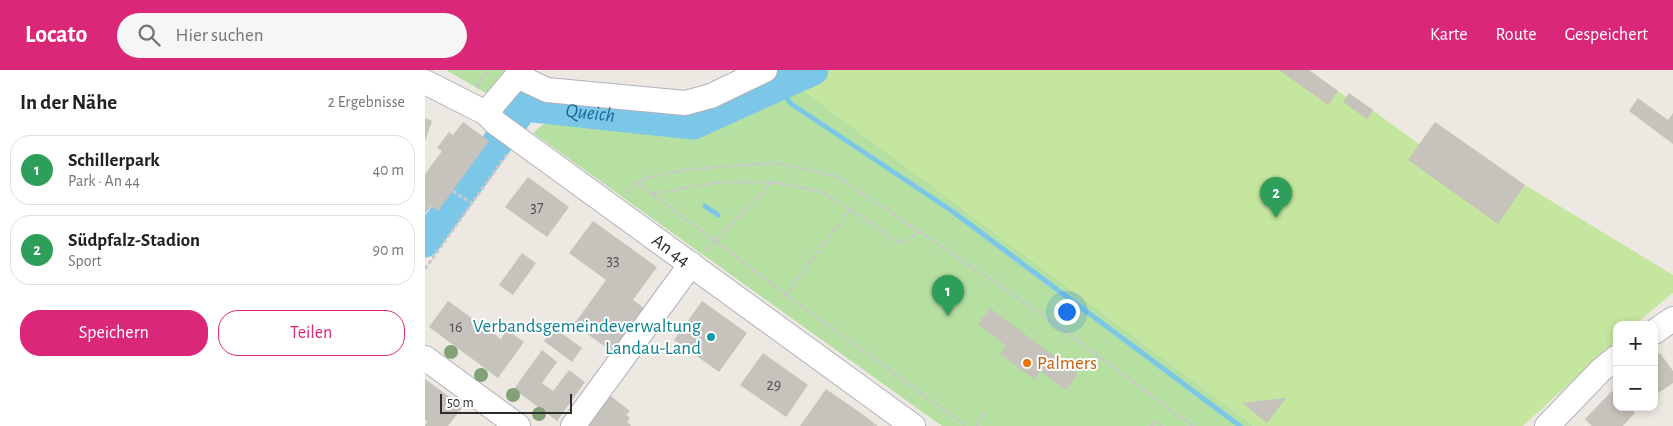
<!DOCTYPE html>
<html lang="de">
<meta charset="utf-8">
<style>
:root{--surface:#fff;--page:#f6f6f6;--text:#202124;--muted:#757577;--line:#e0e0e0;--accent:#db2777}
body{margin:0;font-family:"Alegreya Sans",sans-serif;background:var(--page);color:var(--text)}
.controls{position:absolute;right:15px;bottom:15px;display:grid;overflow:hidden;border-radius:10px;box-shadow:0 2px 8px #0003}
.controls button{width:45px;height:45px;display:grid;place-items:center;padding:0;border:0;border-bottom:1px solid var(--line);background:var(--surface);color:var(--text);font:25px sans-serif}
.scale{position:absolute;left:15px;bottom:12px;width:132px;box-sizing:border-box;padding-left:5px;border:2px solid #2d2d2d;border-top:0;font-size:14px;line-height:18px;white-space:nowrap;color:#2d2d2d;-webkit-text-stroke:4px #fff;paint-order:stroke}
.you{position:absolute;left:641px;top:241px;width:18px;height:18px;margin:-12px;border:4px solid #fff;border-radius:50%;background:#1a73e8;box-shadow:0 0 0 8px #1a73e833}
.badge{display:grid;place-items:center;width:32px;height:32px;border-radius:50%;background:var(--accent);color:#fff;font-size:16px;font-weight:700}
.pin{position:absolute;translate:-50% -41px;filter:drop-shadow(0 1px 2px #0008)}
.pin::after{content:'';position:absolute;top:26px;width:18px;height:15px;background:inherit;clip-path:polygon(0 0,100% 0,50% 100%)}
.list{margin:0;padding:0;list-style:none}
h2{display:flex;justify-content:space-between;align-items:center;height:65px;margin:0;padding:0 20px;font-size:21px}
h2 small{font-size:16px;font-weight:400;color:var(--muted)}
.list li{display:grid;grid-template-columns:32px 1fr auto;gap:15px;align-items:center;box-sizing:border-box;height:70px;margin:0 10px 10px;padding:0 10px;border:1px solid var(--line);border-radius:20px}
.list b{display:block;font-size:19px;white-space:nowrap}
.list p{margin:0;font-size:16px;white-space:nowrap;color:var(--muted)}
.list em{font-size:16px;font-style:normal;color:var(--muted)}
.actions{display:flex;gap:10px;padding:15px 20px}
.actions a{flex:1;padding:11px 0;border:1px solid var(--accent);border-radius:20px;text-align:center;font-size:18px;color:var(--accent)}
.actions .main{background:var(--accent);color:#fff}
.icon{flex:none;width:28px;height:28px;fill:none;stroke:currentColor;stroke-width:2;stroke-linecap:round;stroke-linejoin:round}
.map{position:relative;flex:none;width:1248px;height:356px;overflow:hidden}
header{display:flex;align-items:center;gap:30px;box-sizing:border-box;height:70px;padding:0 25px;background:var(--accent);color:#fff}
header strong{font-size:24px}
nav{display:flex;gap:28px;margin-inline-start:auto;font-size:18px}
.search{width:350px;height:45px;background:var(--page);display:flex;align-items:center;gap:12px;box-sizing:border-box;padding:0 18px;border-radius:28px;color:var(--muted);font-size:19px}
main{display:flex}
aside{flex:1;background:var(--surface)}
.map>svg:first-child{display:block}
</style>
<header>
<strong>Locato</strong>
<div class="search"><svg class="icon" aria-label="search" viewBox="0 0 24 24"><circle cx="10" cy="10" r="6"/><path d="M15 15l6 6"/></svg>Hier suchen</div>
<nav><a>Karte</a><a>Route</a><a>Gespeichert</a></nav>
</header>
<main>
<aside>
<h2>In der Nähe<small>2 Ergebnisse</small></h2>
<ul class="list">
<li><span class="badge" style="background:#2e9e5b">1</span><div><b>Schillerpark</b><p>Park · An 44</p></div><em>40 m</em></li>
<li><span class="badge" style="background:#2e9e5b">2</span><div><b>Südpfalz-Stadion</b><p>Sport</p></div><em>90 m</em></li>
</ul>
<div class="actions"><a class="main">Speichern</a><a>Teilen</a></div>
</aside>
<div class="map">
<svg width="1248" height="356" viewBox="0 0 1248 356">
<rect width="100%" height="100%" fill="#ede8e1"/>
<path fill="#b5e0a1" d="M21,0H83L66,26Z
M371,15L829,356H517L108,63L126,48L273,63Z"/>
<path fill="#c5e69e" d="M400,0H884L921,27L924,23L994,74L1010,52L1100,115L1248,205V223L1209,255H1192V270L1098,356H829L371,15Z"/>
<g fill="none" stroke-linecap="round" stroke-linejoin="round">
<path stroke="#7cc7e7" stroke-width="5" d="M354,15L365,33L527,141L815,356
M280,136L293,145"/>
<path stroke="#7cc7e7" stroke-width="31" id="s1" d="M0,172L99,36L268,54L388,0"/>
</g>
<path fill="#c6c2bc" d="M854,0H884L913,21L903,35Z
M924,23L948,40L942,49L918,32Z
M1213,28L1243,50L1248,43V74L1204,41Z
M0,48L7,51L0,71Z
M38,52L64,71L13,141L6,136L0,144V104L17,81L12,78L24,62L28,65Z
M1010,52L1100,115L1073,154L983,90Z
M103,107L144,137L122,167L80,137Z
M168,151L232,197L208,230L219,238L187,282L149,254L181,210L144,183Z
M97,183L111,193L88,225L74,215Z
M23,231L76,269L82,260L99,272L73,308L4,257Z
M277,231L322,263L294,302L249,270Z
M565,238L653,304L641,320L615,301L610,310L575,284L581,276L553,254Z
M128,257L157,278L147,292L119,271Z
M117,280L132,292L117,313L128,321L144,300L160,312L132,351L89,319Z
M338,283L383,315L361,347L315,315Z
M1235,283L1248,301V313L1229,326V287Z
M0,309L38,337L23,356H0L2,351L0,350Z
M401,319L433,341L453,356H375Z
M1187,321L1192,325V337H1204L1210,343L1198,356H1167L1160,349Z
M183,324L205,341L201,345L205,348L202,352L206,356H159Z
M861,328L842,353L817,333Z"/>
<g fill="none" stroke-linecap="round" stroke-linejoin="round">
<defs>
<g id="minor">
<path d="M92,6L122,20L260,33L286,26L340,0"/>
<path id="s2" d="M0,12L61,43L71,53L93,69L488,356"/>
<path d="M61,43L97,0"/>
<path d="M1229,262L1248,249"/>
<path d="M0,288L93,356"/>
<path d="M148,356L266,194"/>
<path d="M1122,356L1176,300L1192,287"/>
</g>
</defs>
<use href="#minor" stroke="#b1b2bc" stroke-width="26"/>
<path stroke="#c8c8c8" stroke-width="3" stroke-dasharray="4 2.5" stroke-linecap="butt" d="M52,17L62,1L61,0
M213,113L361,225L542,356
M28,121L48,134
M200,123L212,112L227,107L247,102L288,97L353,93L413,107L611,240L768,356
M227,124L294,112H346
M280,181L347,112L394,121L425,139L474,173L485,169L494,161
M0,199L82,84
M361,225L425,139
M551,356L562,340
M726,356L729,351L736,356"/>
<use href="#minor" stroke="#fff" stroke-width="24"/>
</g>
<g fill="#83a177">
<circle cx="26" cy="282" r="7"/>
<circle cx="56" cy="305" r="7"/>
<circle cx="88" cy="325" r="7"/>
<circle cx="114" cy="344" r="7"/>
</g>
<circle fill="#0f9aa8" stroke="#fff" stroke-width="2" cx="286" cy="267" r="5"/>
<circle fill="#e8710a" stroke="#fff" stroke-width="2" cx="602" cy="293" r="5"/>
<g text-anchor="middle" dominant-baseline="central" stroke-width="4" stroke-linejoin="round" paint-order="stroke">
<g font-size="16" fill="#535251">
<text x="112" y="137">37</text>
<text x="188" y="190">33</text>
<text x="31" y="257">16</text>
<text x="349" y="315">29</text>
</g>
<g font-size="19" fill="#2d2d2d" stroke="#fff">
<text stroke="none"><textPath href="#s2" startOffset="299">An 44</textPath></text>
</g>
<g font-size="19" fill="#0d838f" stroke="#fff" text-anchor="end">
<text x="276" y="256">Verbandsgemeindeverwaltung<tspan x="276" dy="22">Landau-Land</tspan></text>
</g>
<g font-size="19" fill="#c56008" stroke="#fff" text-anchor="start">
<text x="612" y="293">Palmers</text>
</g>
<g font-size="20" font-style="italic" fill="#176797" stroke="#fff">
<text stroke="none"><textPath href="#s1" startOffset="235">Queich</textPath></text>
</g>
</g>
</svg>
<div class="controls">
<button>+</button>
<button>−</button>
</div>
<div class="scale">50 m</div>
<div class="you"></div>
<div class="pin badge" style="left:523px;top:246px;background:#2e9e5b">1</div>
<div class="pin badge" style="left:851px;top:148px;background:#2e9e5b">2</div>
</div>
</main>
